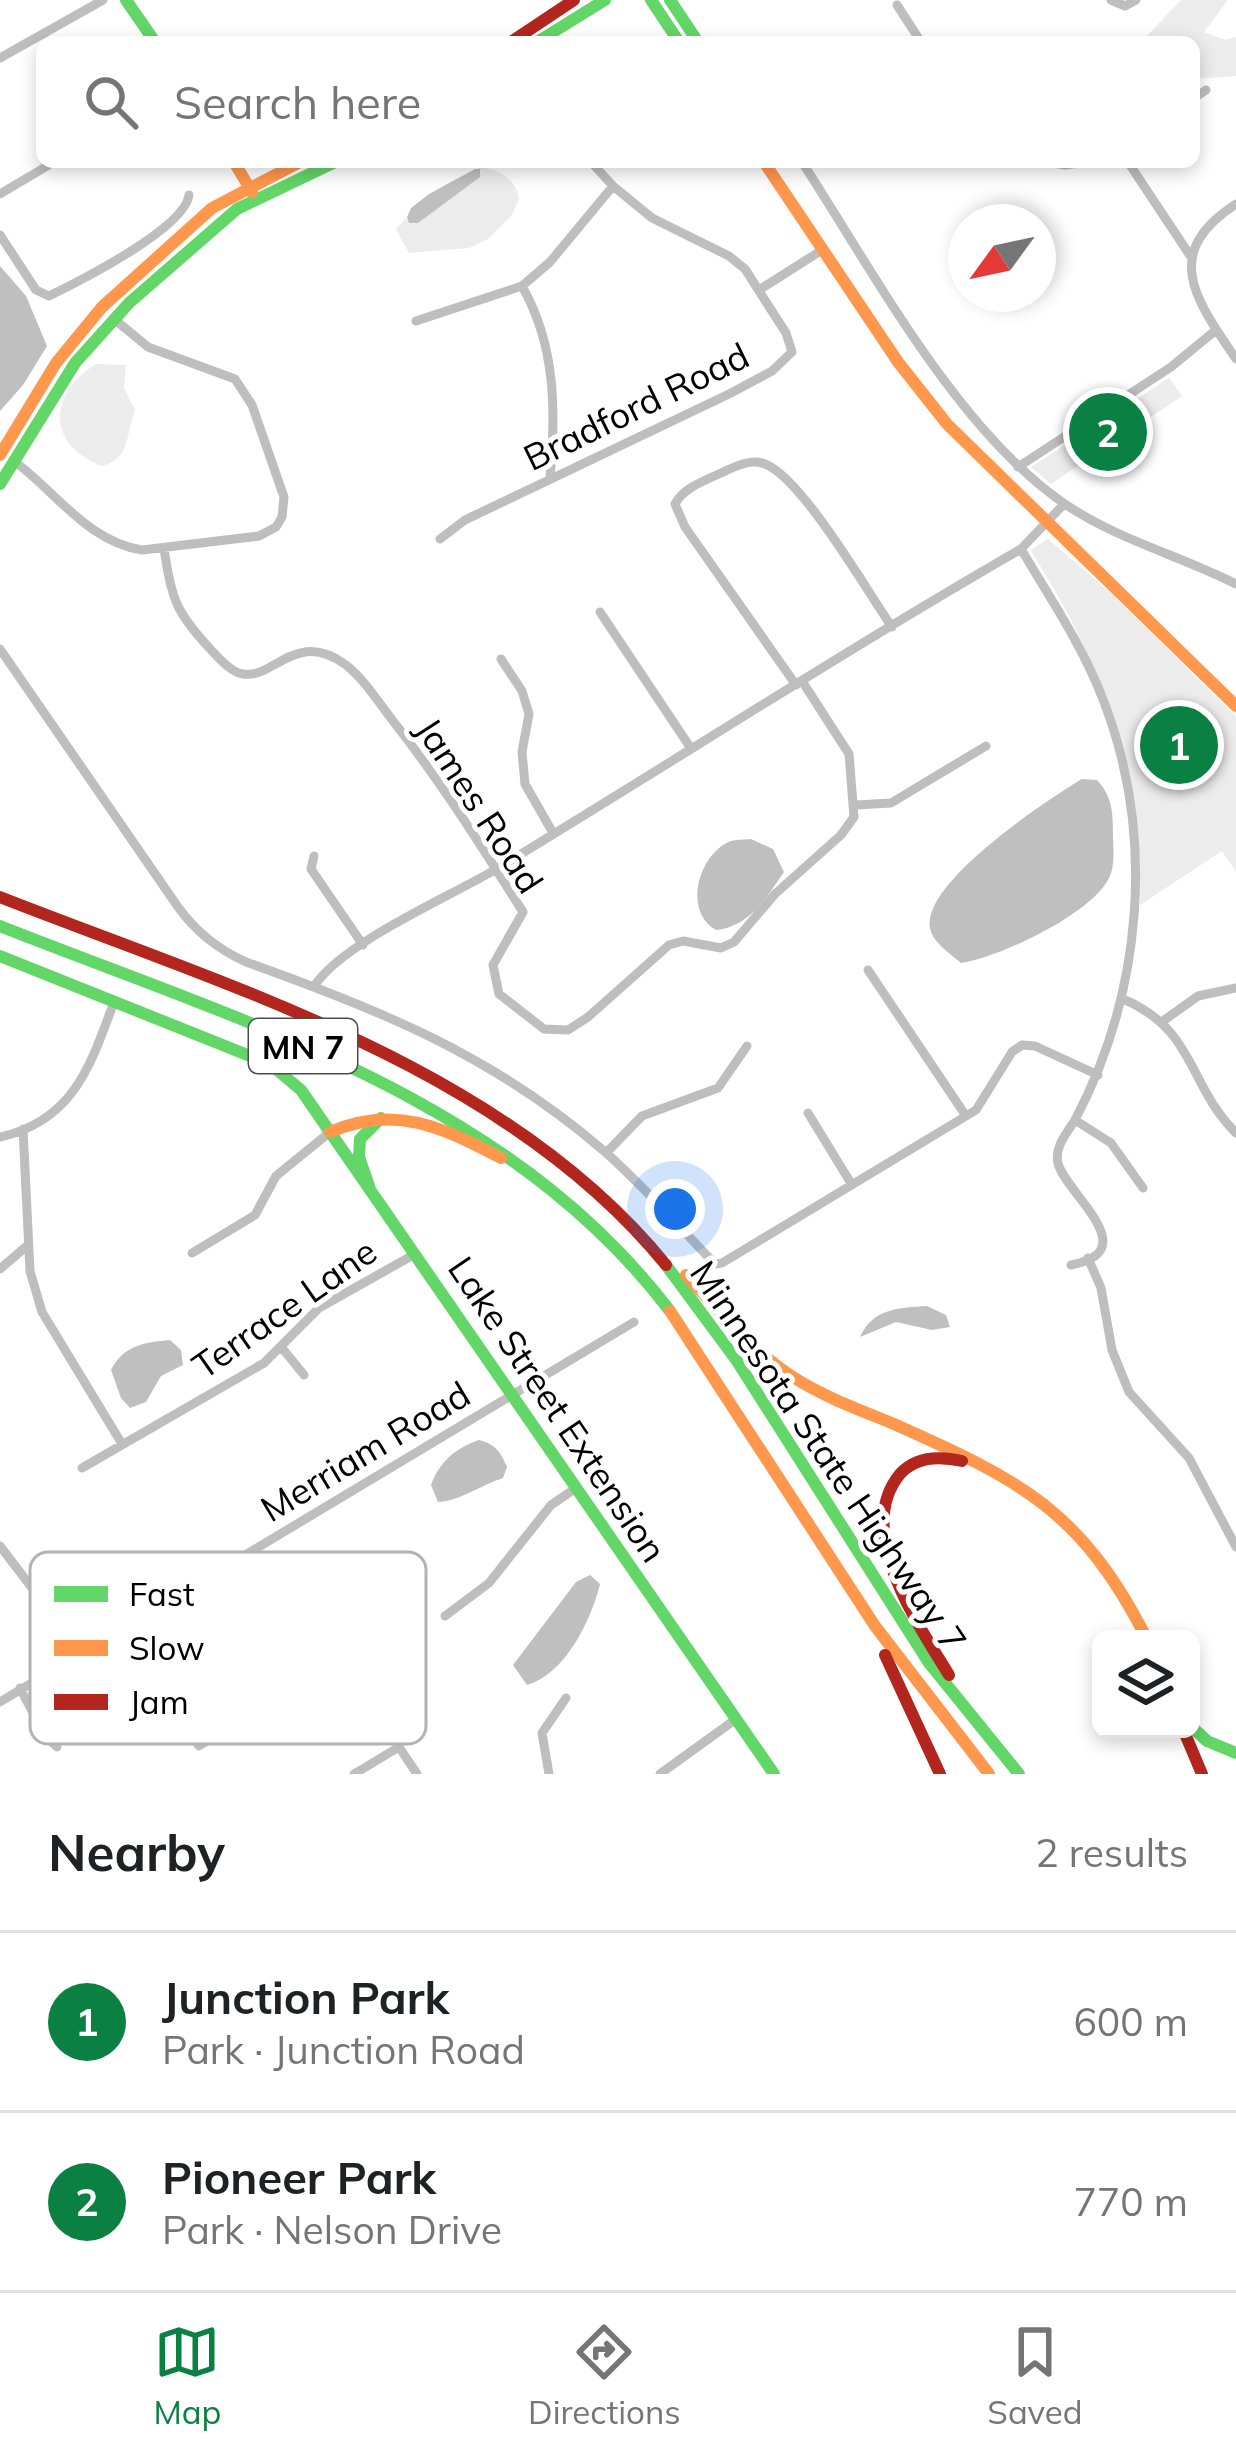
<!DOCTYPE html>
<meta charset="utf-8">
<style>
:root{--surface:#fff;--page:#f6f6f6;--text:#202124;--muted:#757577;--line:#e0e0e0;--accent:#0b8043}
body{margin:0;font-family:Mulish,sans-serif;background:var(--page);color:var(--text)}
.controls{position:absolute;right:36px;bottom:36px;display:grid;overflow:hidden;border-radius:18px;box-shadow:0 6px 18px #0003}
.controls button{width:108px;height:108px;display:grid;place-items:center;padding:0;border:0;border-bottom:3px solid var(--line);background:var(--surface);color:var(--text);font:60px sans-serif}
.compass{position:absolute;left:948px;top:204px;width:108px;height:108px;border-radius:50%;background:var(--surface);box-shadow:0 6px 18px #0003;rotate:237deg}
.you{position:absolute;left:675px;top:1209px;width:42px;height:42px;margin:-30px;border:9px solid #fff;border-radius:50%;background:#1a73e8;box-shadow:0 0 0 18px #1a73e833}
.badge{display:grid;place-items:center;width:78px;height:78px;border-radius:50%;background:var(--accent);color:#fff;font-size:39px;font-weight:700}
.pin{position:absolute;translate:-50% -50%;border:6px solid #fff;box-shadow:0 3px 12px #0006}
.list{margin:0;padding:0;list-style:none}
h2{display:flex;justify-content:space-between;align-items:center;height:156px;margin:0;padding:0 48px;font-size:51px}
h2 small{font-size:39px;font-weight:400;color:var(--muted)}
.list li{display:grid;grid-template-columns:78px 1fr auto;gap:36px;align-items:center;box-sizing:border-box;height:180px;padding:0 48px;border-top:3px solid var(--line)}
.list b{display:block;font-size:45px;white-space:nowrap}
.list p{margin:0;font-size:39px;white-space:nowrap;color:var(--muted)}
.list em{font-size:39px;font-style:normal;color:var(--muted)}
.icon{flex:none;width:66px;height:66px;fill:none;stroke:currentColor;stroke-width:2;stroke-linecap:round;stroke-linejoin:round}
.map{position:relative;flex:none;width:1236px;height:1774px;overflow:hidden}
.search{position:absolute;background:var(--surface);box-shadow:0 6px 18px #0003;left:36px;right:36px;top:36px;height:132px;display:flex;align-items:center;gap:30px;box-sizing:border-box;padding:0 42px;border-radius:18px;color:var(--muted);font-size:45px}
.sheet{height:516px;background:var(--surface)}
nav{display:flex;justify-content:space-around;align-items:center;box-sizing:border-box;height:168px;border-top:3px solid var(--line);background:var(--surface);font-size:33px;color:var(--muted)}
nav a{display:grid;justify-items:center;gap:6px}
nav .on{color:var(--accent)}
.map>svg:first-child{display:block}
</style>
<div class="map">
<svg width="1236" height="1774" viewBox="0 0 1236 1774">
<rect width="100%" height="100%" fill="#fff"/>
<path fill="#ececec" d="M1181,0H1228L1204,32L1225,40L1236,37V76L1194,79V42H1141Z
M478,168C497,167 517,179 519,199L512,215L488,239L469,248L409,253L396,229L407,217V220L481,172Z
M96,364L126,365L124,388L135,410C126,432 131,459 102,466C46,445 48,394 96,364Z
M1169,378L1182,396L1051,484L1031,467Z
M1048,539L1111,593L1236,717V872L1222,851L1140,905C1143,774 1101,659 1030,550Z"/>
<path fill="#bfbfbf" d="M475,169H480V177L418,223H409L407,217L411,208L429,194Z
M0,266L26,296L47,346L23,385L0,411Z
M1082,779L1097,780C1112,796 1113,812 1113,833C1113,849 1116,866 1108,880C1089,915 998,958 961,963C951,954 932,942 930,928C921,883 1047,800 1082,779Z
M751,839L773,849L784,872C766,898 750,926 716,930C682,911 699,853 731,841C738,839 745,840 751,839Z
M927,1306L946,1315L950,1327L932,1330L896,1322L860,1337C873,1308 899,1308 927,1306Z
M170,1340L181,1350L183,1365L161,1376L146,1402L130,1408L121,1398L111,1370C123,1346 144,1342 170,1340Z
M479,1440C495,1444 501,1452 507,1467L503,1478C481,1485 460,1501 438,1502L431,1485C440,1461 456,1448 479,1440Z
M590,1575L600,1584C591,1621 565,1674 527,1685L513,1665L576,1582Z"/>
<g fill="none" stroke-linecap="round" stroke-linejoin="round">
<path stroke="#bebebe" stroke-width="9" d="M1111,0L1125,6L1136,0
M897,5L921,42
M0,58L103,0
M1194,98L1206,90
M802,162C873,271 956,428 1062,502C1115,539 1179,555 1236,584
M1047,162L1065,165L1087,162
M1128,162L1191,257
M0,194L54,162
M1236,204C1160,253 1196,300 1236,359
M0,235L36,290L49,296C80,281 185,228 189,195
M522,286C556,346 556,411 550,478
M759,290L822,250
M416,321L522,286L550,262L613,186
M14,461C56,492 88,542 142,550L259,536L276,527L282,517L284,497L252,405L235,379L148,347L114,319
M1018,467L1171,367L1216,330
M440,539L465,520L729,394L772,371L792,352L786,333L745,269L729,256L652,218L613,186L591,162
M164,548C171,600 177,614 213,652C221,660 231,672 243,674C275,679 296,628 346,665C365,680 379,703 393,721C441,782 482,847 523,912L493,965L499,994L544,1029L568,1030L588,1017L669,945L683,941L721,948L734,942L775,894L841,835L854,817L849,754L802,681
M1021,549C1050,598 1084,648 1104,702C1156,838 1142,993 1075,1120L1111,1143L1143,1188
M600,612L690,747
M0,649L178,907C196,932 217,949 246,962C381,1010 494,1056 604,1151C644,1186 678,1226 715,1264L722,1263L976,1110L1012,1052L1022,1045L1035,1046L1098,1075
M501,659L522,691L529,714L522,752L525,784L553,833
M796,685L685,527L675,504C683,488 704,481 721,473C734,467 751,458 765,464C802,478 867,591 892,627
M856,805L891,803L986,746
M314,856L311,869L363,945
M868,970L966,1116
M315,985C345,941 450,897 498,868C673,762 844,651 1021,549L1064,504
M1123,999C1196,1030 1187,1084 1236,1133
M1163,1021L1198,996L1236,988
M808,1113L852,1185
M23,1129L30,1271L42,1312L122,1444
M0,1137C74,1121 91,1064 114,1002
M606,1153L642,1116L718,1088L747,1046
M192,1253L255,1215L276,1176L330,1132
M1088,1258L1101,1288L1112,1350L1129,1392L1189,1458L1236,1547
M1071,1265C1147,1251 1064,1192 1058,1163C1054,1147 1067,1133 1075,1120
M0,1269L28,1245
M282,1348L304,1375
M82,1468L264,1363L319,1308L415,1254
M0,1546L81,1652
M445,1616L489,1583L551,1505L576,1488
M119,1630L199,1746L290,1692
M20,1688L45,1736L57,1747
M0,1702L634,1322
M354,1774L399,1747L417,1774
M549,1774L542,1733L566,1698
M660,1774L736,1719"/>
<path stroke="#63d668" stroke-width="12" d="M126,0L155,42
M651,0L679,42
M670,0L698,42
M537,42L605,0
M0,484L75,363L129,303L237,209L335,162
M0,926C240,1021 506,1096 670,1311
M0,956L270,1064L301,1090L774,1774
M369,1186L359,1157L360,1139L381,1118
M666,1265L737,1361L929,1663L1019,1774
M1191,1726L1207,1741L1236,1753"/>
<path stroke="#ff974d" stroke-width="12" d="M234,162L252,192
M764,162L898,362L947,424L1236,706
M0,455L56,363L102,307L212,208L300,162
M330,1132C395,1104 442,1127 501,1158
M686,1275C719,1311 751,1350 793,1377C824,1397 860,1410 894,1424C1022,1481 1081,1510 1147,1639
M670,1311L875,1626L989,1774"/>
<path stroke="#b3261e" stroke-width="12" d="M511,42L574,0
M0,897C229,987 505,1067 666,1265
M885,1655L940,1774
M949,1675C918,1624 853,1531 900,1474C916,1456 940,1456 962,1461
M1183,1729L1202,1774"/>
</g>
<g text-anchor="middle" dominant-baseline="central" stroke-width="10" stroke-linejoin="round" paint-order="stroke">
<rect fill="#fff" stroke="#4c4c4c" stroke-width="3" x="249" y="1019" width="108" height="54" rx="9"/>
<g font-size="33" font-weight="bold" fill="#000">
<text x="303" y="1046">MN 7</text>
</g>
<g font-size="36" fill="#000" stroke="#fff">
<text transform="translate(636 406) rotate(-26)">Bradford Road</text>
<text transform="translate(480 805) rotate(57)">James Road</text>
<text transform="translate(284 1308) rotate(-35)">Terrace Lane</text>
<text transform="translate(558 1409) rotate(56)">Lake Street Extension</text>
<text transform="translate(365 1451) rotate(-31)">Merriam Road</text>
<text transform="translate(829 1456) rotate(56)">Minnesota State Highway 7</text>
</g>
</g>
<rect x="30" y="1552" width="396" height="192" rx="18" fill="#fff" stroke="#b2b2b2" stroke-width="3"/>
<rect x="54" y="1586" width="54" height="16" fill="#63d668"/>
<rect x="54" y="1640" width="54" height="16" fill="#ff974d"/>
<rect x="54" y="1694" width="54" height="16" fill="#b3261e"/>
<g font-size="33" fill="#000">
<text x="129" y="1606">Fast</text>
<text x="129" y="1660">Slow</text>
<text x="129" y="1714">Jam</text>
</g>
</svg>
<div class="controls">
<button><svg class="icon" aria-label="layers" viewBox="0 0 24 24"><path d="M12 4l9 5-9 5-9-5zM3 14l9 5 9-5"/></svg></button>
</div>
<svg class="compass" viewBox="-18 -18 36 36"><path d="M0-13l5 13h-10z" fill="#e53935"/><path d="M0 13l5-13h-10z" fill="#757577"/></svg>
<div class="you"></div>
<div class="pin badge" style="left:1179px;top:745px">1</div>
<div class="pin badge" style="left:1108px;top:432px">2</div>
<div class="search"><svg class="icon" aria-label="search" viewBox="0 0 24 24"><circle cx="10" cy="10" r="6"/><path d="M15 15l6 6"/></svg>Search here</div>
</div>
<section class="sheet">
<h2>Nearby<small>2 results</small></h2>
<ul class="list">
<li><span class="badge">1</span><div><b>Junction Park</b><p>Park · Junction Road</p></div><em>600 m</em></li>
<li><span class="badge">2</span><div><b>Pioneer Park</b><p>Park · Nelson Drive</p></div><em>770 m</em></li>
</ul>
</section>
<nav>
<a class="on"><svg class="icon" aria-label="map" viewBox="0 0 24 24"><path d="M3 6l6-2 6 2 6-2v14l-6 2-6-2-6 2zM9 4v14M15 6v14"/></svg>Map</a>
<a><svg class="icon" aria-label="directions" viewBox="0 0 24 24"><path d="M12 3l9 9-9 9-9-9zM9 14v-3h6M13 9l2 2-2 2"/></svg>Directions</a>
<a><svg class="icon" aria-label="saved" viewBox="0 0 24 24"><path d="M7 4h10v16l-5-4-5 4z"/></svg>Saved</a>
</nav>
